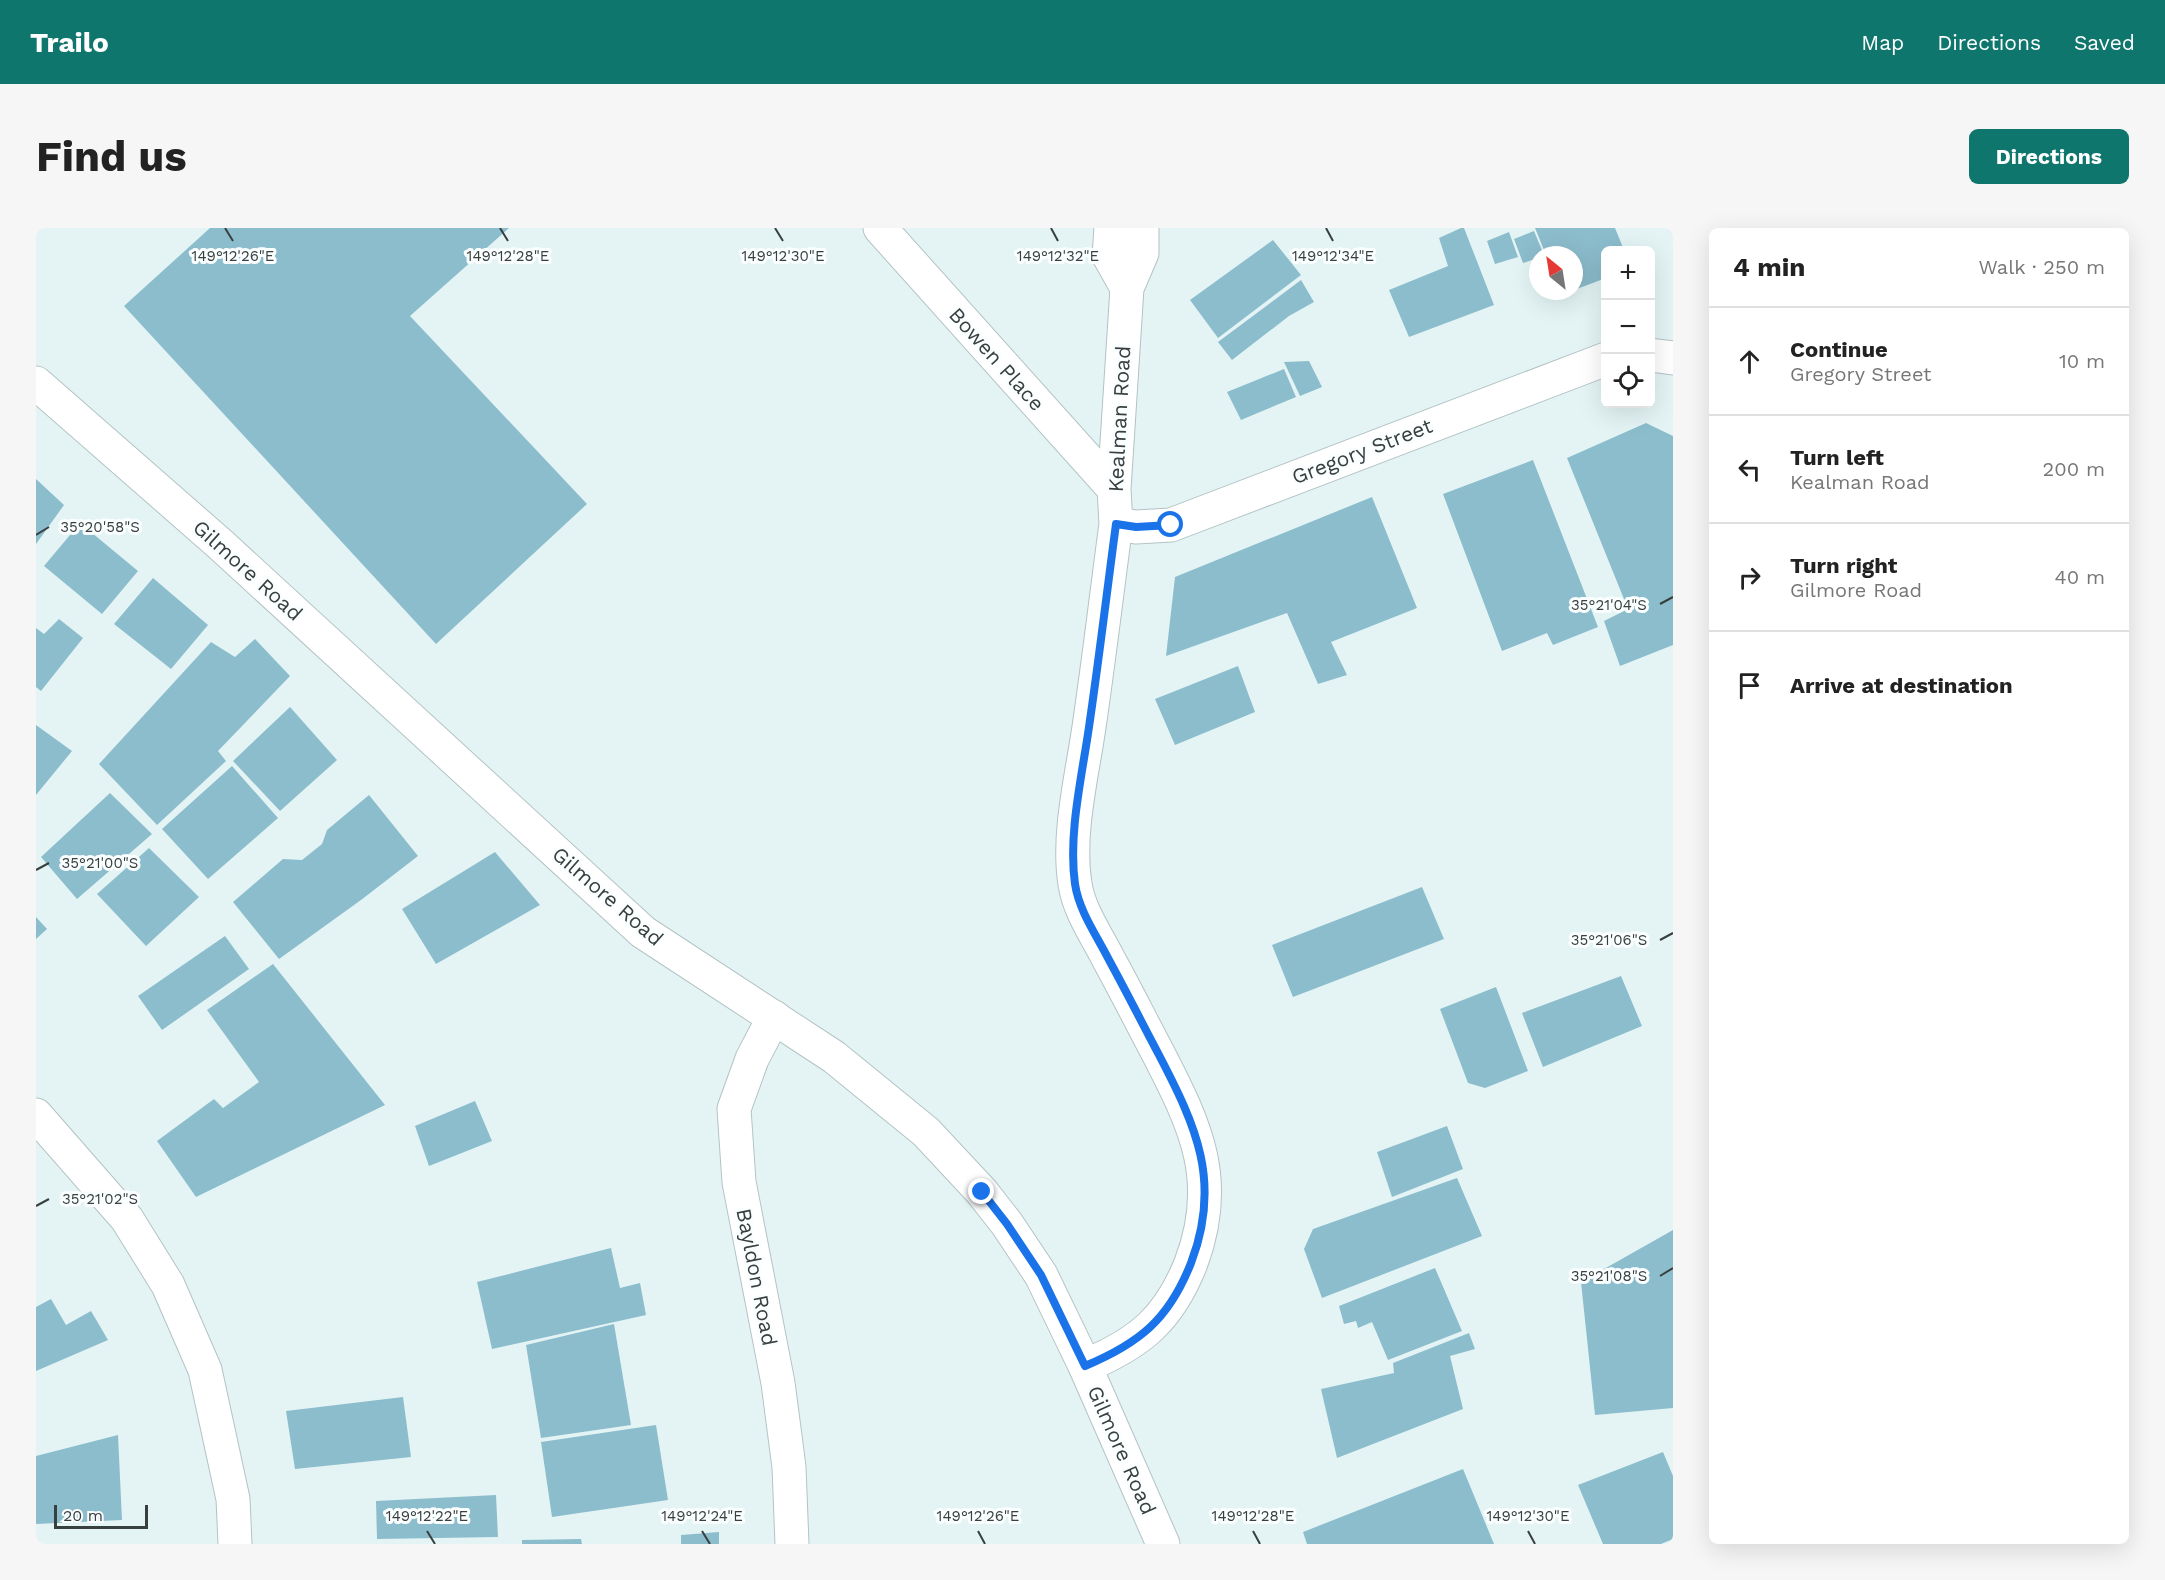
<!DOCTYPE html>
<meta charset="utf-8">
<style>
:root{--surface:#fff;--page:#f6f6f6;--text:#222;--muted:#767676;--line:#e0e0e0;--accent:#0f766e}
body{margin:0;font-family:"Work Sans",sans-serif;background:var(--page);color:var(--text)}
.controls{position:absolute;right:18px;top:18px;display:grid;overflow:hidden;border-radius:9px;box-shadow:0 6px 24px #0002}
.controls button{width:54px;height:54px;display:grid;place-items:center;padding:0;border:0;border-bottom:2px solid var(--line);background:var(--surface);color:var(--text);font:30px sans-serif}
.compass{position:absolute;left:1493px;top:18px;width:54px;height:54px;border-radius:50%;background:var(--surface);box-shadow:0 6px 24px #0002;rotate:330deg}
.scale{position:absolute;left:18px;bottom:15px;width:94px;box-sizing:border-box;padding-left:6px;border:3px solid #383f3f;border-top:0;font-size:16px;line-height:21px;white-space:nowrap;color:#383f3f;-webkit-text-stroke:4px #fbfeff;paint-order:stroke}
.stop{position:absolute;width:18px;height:18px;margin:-14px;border:4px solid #1a73e8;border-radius:50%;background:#fff}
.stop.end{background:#1a73e8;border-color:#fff;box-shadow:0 2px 6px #0008}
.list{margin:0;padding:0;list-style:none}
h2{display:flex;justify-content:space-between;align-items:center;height:78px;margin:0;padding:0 24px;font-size:26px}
h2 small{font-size:20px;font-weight:400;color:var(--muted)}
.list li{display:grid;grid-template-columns:39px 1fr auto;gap:18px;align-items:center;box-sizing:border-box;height:108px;padding:0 24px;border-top:2px solid var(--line)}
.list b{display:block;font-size:22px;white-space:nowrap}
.list p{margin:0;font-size:20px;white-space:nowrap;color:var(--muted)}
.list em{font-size:20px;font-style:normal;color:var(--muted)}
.icon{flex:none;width:33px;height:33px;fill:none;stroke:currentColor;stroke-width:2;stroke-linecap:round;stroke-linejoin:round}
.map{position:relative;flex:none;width:1637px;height:1316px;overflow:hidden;border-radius:9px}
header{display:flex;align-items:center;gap:36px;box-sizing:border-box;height:84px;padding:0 30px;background:var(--accent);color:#fff}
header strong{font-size:28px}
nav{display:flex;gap:33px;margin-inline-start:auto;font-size:21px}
.intro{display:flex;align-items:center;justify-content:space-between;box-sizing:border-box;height:144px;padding:0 36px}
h1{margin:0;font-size:42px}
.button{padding:15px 27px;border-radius:9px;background:var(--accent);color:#fff;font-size:21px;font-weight:700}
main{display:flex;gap:36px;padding:0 36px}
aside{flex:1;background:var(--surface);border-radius:9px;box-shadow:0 6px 24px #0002}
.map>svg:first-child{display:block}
</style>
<header>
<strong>Trailo</strong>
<nav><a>Map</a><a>Directions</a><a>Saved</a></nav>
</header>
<div class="intro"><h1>Find us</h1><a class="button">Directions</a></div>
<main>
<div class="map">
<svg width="1637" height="1316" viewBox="0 0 1637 1316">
<rect width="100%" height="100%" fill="#e4f4f5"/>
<path fill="#8cbdcd" d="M174,0H473L374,88L551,276L400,416L88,78Z
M1425,0H1428L1458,77L1373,109L1353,62L1412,38L1403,10Z
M1499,0H1579L1588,22H1570V50L1538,62V27H1510Z
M1498,3L1508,27H1502V30L1487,35L1478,11Z
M1473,4L1482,29L1459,36L1451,13Z
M1237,12L1265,47L1182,110L1154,72Z
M1265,52L1278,74L1253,88L1196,132L1182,114Z
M1273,133L1286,159L1264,168L1248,134Z
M1248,141L1260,169L1205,192L1191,164Z
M1610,195L1637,208V417L1584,438L1568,393L1592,381L1531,230Z
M1497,232L1562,399L1517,417L1511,405L1466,423L1407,266Z
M0,251L28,277L0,316Z
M1336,269L1381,380L1295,414L1311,447L1282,456L1251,385L1130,428L1139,349Z
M44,295L102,343L66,386L8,338Z
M117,350L172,397L135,441L78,396Z
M23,391L47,410L5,463L0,459V400L8,406Z
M219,411L254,448L182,523L190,533L121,597L63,536L175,414L199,429Z
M1202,438L1219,484L1139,517L1119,471Z
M254,479L301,532L244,583L197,533Z
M0,497L36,523L0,567Z
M196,538L242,590L172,651L126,601Z
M74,565L116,606L41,671L5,629Z
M333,567L382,628L325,672L243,731L197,674L247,631L266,632L286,616L291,602Z
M113,620L163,669L110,718L61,666Z
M459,624L504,677L400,736L366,681Z
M1386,659L1408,711L1257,769L1236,717Z
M0,689L11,701L0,711Z
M189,708L213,741L126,802L102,768Z
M237,736L349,877L160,969L121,913L178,871L187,880L223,854L171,782Z
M1585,748L1606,798L1507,839L1486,785Z
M1460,759L1492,843L1449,860L1432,855L1404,781Z
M439,873L456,913L393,938L379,898Z
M1411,898L1427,941L1356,969L1341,924Z
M1421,950L1446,1008L1286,1070L1268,1021L1277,1001Z
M1637,1002V1180L1559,1187L1545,1054Z
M575,1020L584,1060L604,1055L610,1087L456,1121L441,1054Z
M1399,1040L1426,1103L1352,1132L1336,1094L1322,1100L1320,1093L1308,1096L1303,1078Z
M15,1071L30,1097L55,1083L72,1112L0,1143V1079Z
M578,1096L595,1197L505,1210L490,1117Z
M1433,1105L1439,1121L1414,1128L1427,1181L1301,1230L1285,1161L1358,1145L1357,1135Z
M367,1169L375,1229L259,1241L250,1183Z
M620,1197L632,1272L516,1289L505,1214Z
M82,1207L86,1292L0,1296V1228Z
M1627,1224L1637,1248V1311L1625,1316H1567L1542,1257Z
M1427,1241L1458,1316H1271L1267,1304Z
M460,1267L462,1309L341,1311L340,1273Z
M683,1304V1316H645V1307Z
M545,1311L546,1316H486V1312Z"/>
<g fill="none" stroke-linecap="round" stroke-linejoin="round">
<defs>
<path id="minor" d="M844,0L1078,261
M1075,0L1073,28L1091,60
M1614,127L1637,130
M1080,296L1100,299L1135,297L1570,131
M738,789L716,831L698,881L703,954L742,1155L753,1239L756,1316
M0,887L91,991L132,1057L169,1142L197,1271L199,1316
M1049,1138C1104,1115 1133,1091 1155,1035C1186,953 1160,899 1123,827C1106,795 1090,763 1073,732C1061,708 1043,683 1039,656C1031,606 1046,548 1053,499C1063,431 1071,363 1080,296L1078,261L1091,60L1106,25V0"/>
<path id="tertiary" d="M0,155L184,316L607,704L798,829L890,904L946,964L971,996L1005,1047L1049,1138L1127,1316"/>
</defs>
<use href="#minor" stroke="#b3c3c4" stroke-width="35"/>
<use href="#tertiary" stroke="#b3c3c4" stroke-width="35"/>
<use href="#minor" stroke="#fff" stroke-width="33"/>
<use href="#tertiary" stroke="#fff" stroke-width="33"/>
</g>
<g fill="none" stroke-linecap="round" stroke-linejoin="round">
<path stroke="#1a73e8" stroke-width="8" d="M946,964L971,996L1005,1047L1049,1138C1104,1115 1133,1091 1155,1035C1186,954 1160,898 1123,827C1106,795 1090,763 1073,732C1061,708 1043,683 1039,656C1032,606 1046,548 1053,499C1063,431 1071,363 1080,296L1100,299L1135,297"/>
</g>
<path fill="none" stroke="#383f3f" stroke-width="2" d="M189,0L197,13M464,0L472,13M739,0L747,13M1015,0L1022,13M1290,0L1297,13M0,307L13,299M1624,376L1637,369M0,642L13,635M1624,712L1637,705M0,978L13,971M1624,1048L1637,1040M391,1303L399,1316M666,1303L674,1316M942,1303L949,1316M1217,1303L1224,1316M1492,1303L1499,1316"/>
<g text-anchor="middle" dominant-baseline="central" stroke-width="6" stroke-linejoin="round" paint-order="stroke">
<g font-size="21" fill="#383f3f" stroke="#fbfeff">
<text transform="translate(961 131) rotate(48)">Bowen Place</text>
<text transform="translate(1083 191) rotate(-87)">Kealman Road</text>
<text transform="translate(1326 223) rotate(-21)">Gregory Street</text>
<text transform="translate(212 342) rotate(42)">Gilmore Road</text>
<text transform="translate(572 668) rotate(41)">Gilmore Road</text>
<text transform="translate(721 1049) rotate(79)">Bayldon Road</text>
<text transform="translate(1086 1222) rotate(66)">Gilmore Road</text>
</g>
</g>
<g font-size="15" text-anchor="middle" fill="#383f3f" stroke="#fbfeff" stroke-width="6" stroke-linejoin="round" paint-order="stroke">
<text x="197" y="33">149°12'26"E</text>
<text x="472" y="33">149°12'28"E</text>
<text x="747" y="33">149°12'30"E</text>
<text x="1022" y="33">149°12'32"E</text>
<text x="1297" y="33">149°12'34"E</text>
<text x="64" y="304">35°20'58"S</text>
<text x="1573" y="382">35°21'04"S</text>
<text x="64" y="640">35°21'00"S</text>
<text x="1573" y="717">35°21'06"S</text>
<text x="64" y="976">35°21'02"S</text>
<text x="1573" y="1053">35°21'08"S</text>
<text x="391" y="1293">149°12'22"E</text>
<text x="666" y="1293">149°12'24"E</text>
<text x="942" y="1293">149°12'26"E</text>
<text x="1217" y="1293">149°12'28"E</text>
<text x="1492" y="1293">149°12'30"E</text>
</g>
</svg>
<div class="controls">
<button>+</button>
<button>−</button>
<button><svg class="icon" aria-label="locate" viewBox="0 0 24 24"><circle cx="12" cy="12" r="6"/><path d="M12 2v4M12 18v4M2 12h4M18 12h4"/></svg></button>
</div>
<svg class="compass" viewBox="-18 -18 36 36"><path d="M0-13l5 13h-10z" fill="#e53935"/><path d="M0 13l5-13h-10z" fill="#767676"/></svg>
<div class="scale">20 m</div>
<div class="stop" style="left:1135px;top:297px"></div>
<div class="stop end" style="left:946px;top:964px"></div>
</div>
<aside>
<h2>4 min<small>Walk · 250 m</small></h2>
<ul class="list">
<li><svg class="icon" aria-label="ahead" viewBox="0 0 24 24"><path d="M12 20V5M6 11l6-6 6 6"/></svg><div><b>Continue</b><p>Gregory Street</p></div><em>10 m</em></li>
<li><svg class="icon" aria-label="left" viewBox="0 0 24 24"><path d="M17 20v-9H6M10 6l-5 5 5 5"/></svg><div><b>Turn left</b><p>Kealman Road</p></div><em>200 m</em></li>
<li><svg class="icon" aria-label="right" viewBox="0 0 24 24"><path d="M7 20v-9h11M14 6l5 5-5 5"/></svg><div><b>Turn right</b><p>Gilmore Road</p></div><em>40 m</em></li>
<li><svg class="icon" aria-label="arrive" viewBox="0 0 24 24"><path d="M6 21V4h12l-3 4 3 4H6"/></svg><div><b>Arrive at destination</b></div></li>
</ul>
</aside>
</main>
